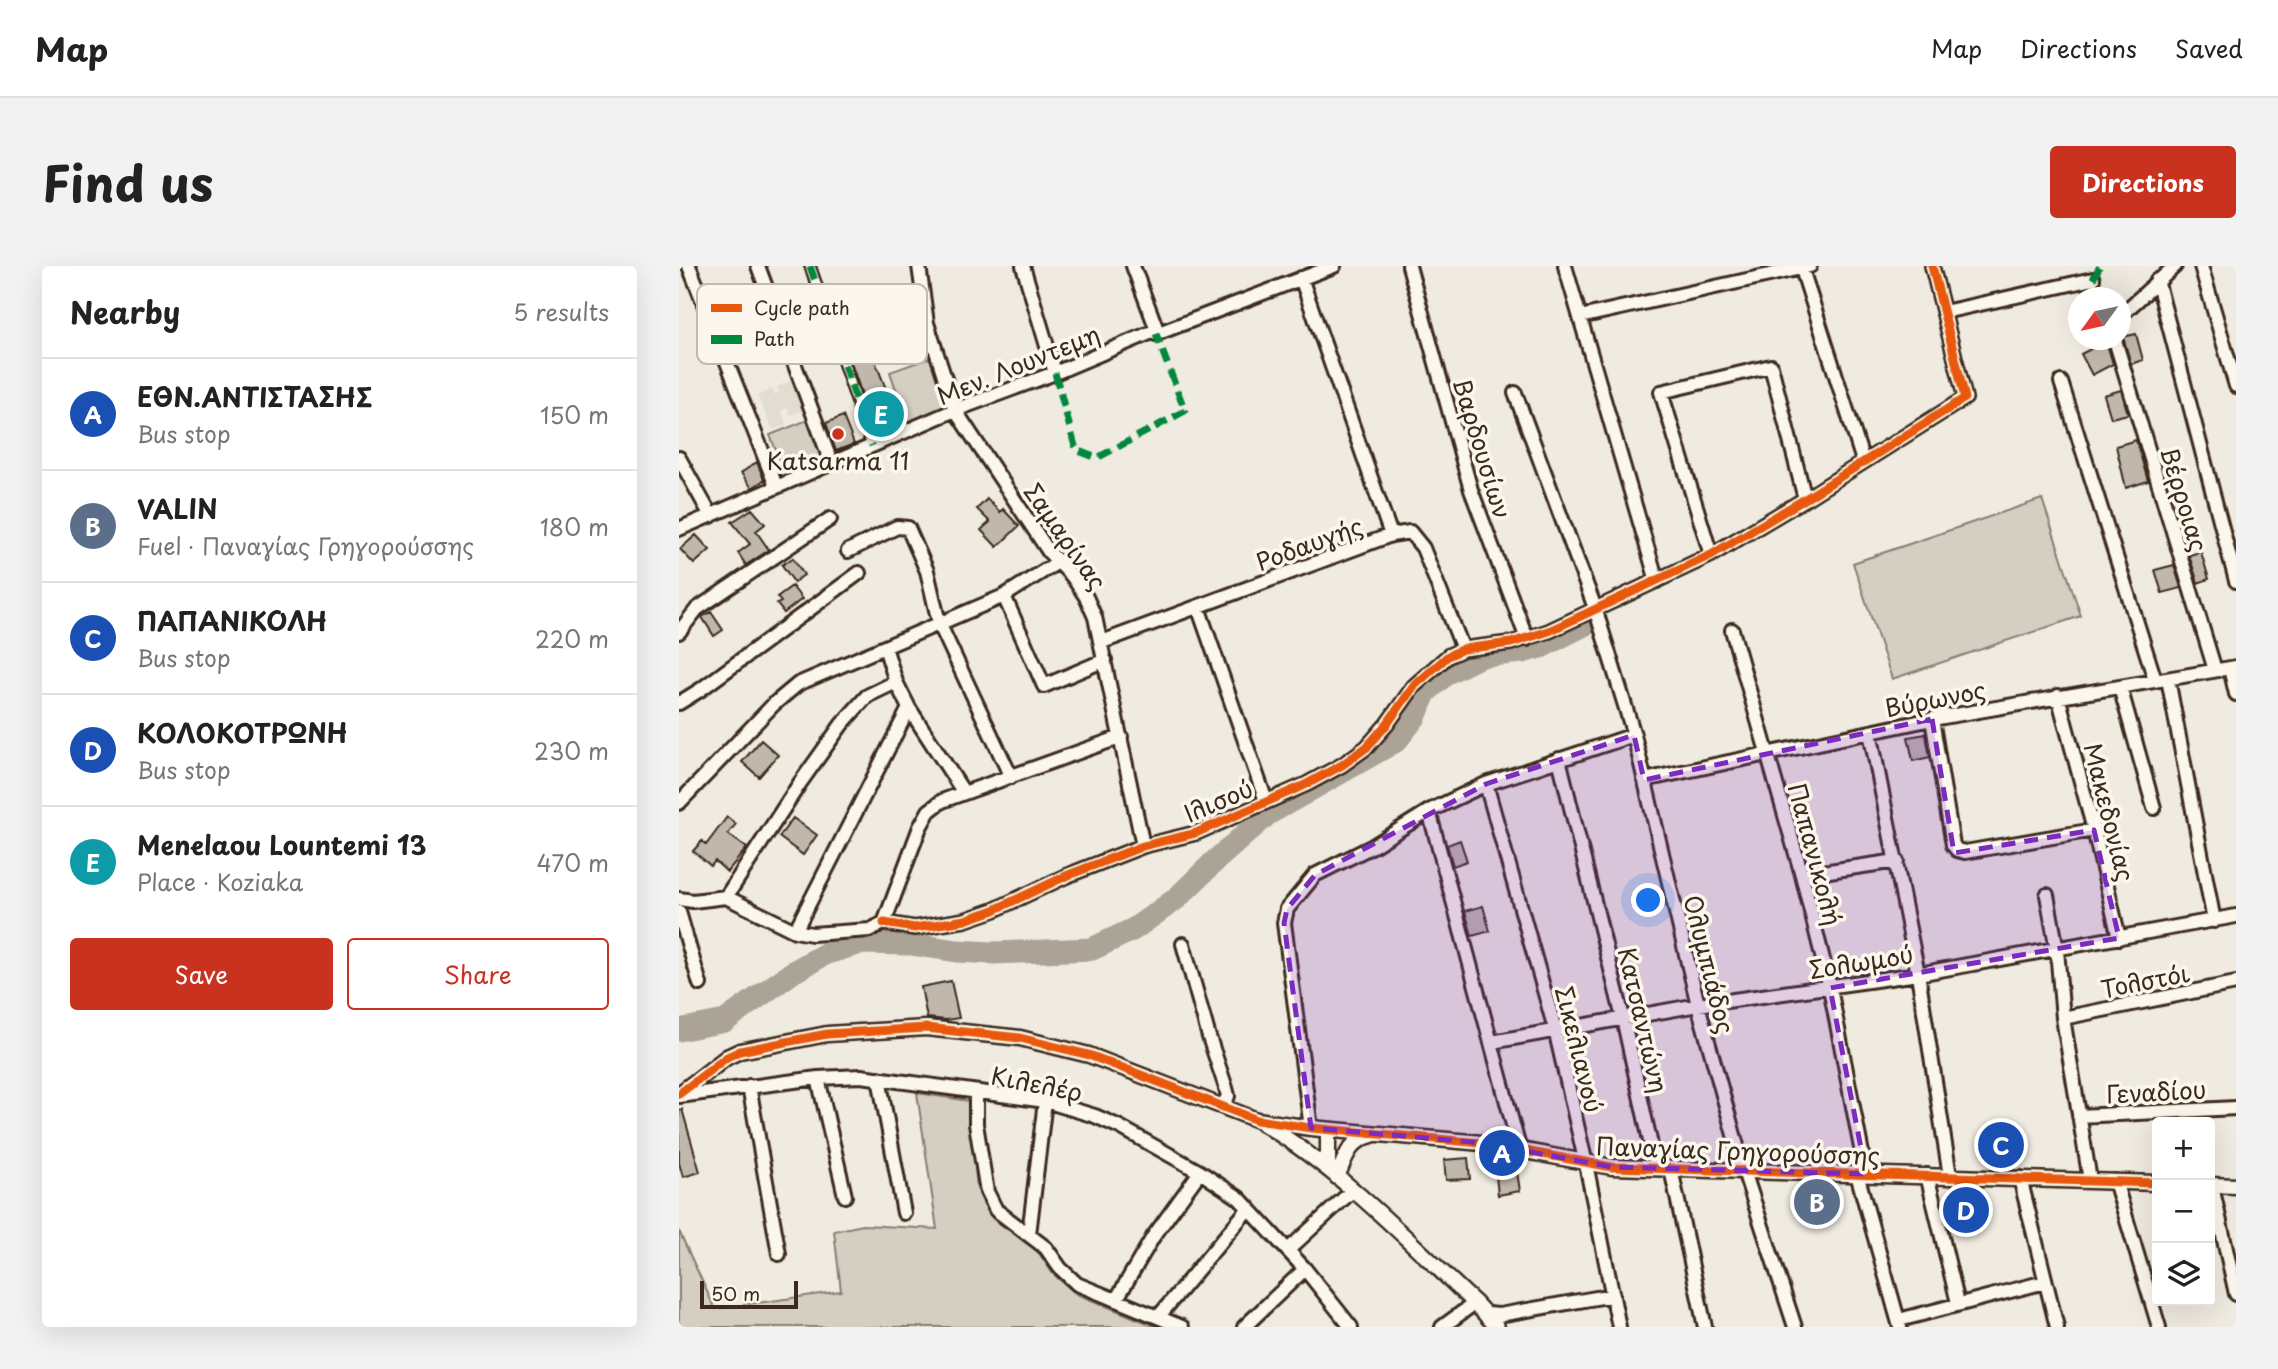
<!DOCTYPE html>
<meta charset="utf-8">
<style>
:root{--surface:#fff;--page:#f2f2f2;--text:#222;--muted:#767676;--line:#e0e0e0;--accent:#c8321e}
body{margin:0;font-family:"Playpen Sans",sans-serif;background:var(--page);color:var(--text)}
.controls{position:absolute;right:21px;bottom:21px;display:grid;overflow:hidden;border-radius:7px;box-shadow:0 7px 28px #0002}
.controls button{width:63px;height:63px;display:grid;place-items:center;padding:0;border:0;border-bottom:2px solid var(--line);background:var(--surface);color:var(--text);font:35px sans-serif}
.compass{position:absolute;left:1389px;top:21px;width:63px;height:63px;border-radius:50%;background:var(--surface);box-shadow:0 7px 28px #0002;rotate:237deg}
.scale{position:absolute;left:21px;bottom:18px;width:98px;box-sizing:border-box;padding-left:7px;border:4px solid #3b2a1e;border-top:0;font-size:19px;line-height:24px;white-space:nowrap;color:#3b2a1e;-webkit-text-stroke:5px #fbf7ec;paint-order:stroke}
.you{position:absolute;left:970px;top:635px;width:24px;height:24px;margin:-18px;border:5px solid #fff;border-radius:50%;background:#1a73e8;box-shadow:0 0 0 10px #1a73e833}
.badge{display:grid;place-items:center;width:46px;height:46px;border-radius:50%;background:var(--accent);color:#fff;font-size:23px;font-weight:700}
.pin{position:absolute;translate:-50% -50%;border:4px solid #fff;box-shadow:0 2px 7px #0006}
.list{margin:0;padding:0;list-style:none}
h2{display:flex;justify-content:space-between;align-items:center;height:91px;margin:0;padding:0 28px;font-size:30px}
h2 small{font-size:23px;font-weight:400;color:var(--muted)}
.list li{display:grid;grid-template-columns:46px 1fr auto;gap:21px;align-items:center;box-sizing:border-box;height:112px;padding:0 28px;border-top:2px solid var(--line)}
.list b{display:block;font-size:26px;white-space:nowrap}
.list p{margin:0;font-size:23px;white-space:nowrap;color:var(--muted)}
.list em{font-size:23px;font-style:normal;color:var(--muted)}
.actions{display:flex;gap:14px;padding:21px 28px}
.actions a{flex:1;padding:16px 0;border:2px solid var(--accent);border-radius:7px;text-align:center;font-size:24px;color:var(--accent)}
.actions .main{background:var(--accent);color:#fff}
.icon{flex:none;width:38px;height:38px;fill:none;stroke:currentColor;stroke-width:2;stroke-linecap:round;stroke-linejoin:round}
.map{position:relative;flex:none;width:1557px;height:1061px;overflow:hidden;border-radius:7px}
header{display:flex;align-items:center;gap:42px;box-sizing:border-box;height:98px;padding:0 35px;background:var(--surface);border-bottom:2px solid var(--line)}
header strong{font-size:33px}
nav{display:flex;gap:38px;margin-inline-start:auto;font-size:24px}
.intro{display:flex;align-items:center;justify-content:space-between;box-sizing:border-box;height:168px;padding:0 42px}
h1{margin:0;font-size:49px}
.button{padding:18px 32px;border-radius:7px;background:var(--accent);color:#fff;font-size:24px;font-weight:700}
main{display:flex;gap:42px;padding:0 42px}
aside{flex:1;background:var(--surface);border-radius:7px;box-shadow:0 7px 28px #0002}
.map>svg:first-child{display:block}
</style>
<header>
<strong>Map</strong>
<nav><a>Map</a><a>Directions</a><a>Saved</a></nav>
</header>
<div class="intro"><h1>Find us</h1><a class="button">Directions</a></div>
<main>
<aside>
<h2>Nearby<small>5 results</small></h2>
<ul class="list">
<li><span class="badge" style="background:#1a4fb4">A</span><div><b>ΕΘΝ.ΑΝΤΙΣΤΑΣΗΣ</b><p>Bus stop</p></div><em>150 m</em></li>
<li><span class="badge" style="background:#5c6f8a">B</span><div><b>VALIN</b><p>Fuel · Παναγίας Γρηγορούσσης</p></div><em>180 m</em></li>
<li><span class="badge" style="background:#1a4fb4">C</span><div><b>ΠΑΠΑΝΙΚΟΛΗ</b><p>Bus stop</p></div><em>220 m</em></li>
<li><span class="badge" style="background:#1a4fb4">D</span><div><b>ΚΟΛΟΚΟΤΡΩΝΗ</b><p>Bus stop</p></div><em>230 m</em></li>
<li><span class="badge" style="background:#0f9aa8">E</span><div><b>Menelaou Lountemi 13</b><p>Place · Koziaka</p></div><em>470 m</em></li>
</ul>
<div class="actions"><a class="main">Save</a><a>Share</a></div>
</aside>
<div class="map">
<svg width="1557" height="1061" viewBox="0 0 1557 1061">
<rect width="100%" height="100%" fill="#f0ebe0"/>
<filter id="ink" filterUnits="userSpaceOnUse"><feTurbulence type="fractalNoise" baseFrequency=".0143" numOctaves="2"/><feDisplacementMap in="SourceGraphic" scale="14" xChannelSelector="R" yChannelSelector="G"/><feConvolveMatrix kernelMatrix="1 2 1 2 8 2 1 2 1" color-interpolation-filters="sRGB"/></filter>
<g filter="url(#ink)">
<path fill="#e2dcd1" d="M113,114L127,143L112,149L108,142L102,144L108,158L94,164L78,130L93,123L96,129L100,126L98,121Z"/>
<path fill="#d5cec3" stroke="#887c70" stroke-width="2" d="M253,91L272,143L229,158L211,106Z
M131,153L147,194L107,210L91,169Z
M1363,233L1402,350L1213,413L1174,297Z
M238,827L290,835L298,923L314,953L357,983L374,1008L397,1028L478,1061H0V965L36,1043L162,1025L155,965L184,959L258,963Z"/>
<g fill="none" stroke-linecap="round" stroke-linejoin="round">
<path stroke="#aca397" stroke-width="23" d="M0,764L46,755L114,706L148,687L182,677L232,678L278,685L314,687L413,683L455,663L497,633L537,594L589,548L717,475L736,451L746,427L768,407L802,390L844,386L862,381L905,359"/>
</g>
<path fill="#c0b8ad" stroke="#3b2a1e" stroke-width="2" d="M1457,68L1464,94L1452,98L1444,71Z
M191,73L198,91L195,92L209,128L216,126L220,137L212,140L218,156L195,164L167,82Z
M1427,75L1434,98L1413,109L1402,88Z
M1442,124L1449,148L1432,152L1425,129Z
M164,150L175,178L157,185L147,157Z
M1457,174L1469,215L1447,222L1437,180Z
M78,196L85,214L73,222L62,207Z
M308,233L321,246L324,243L340,260L318,281L302,264L311,256L298,243Z
M73,243L86,258L77,265L90,284L67,299L59,287L71,278L53,256Z
M17,269L31,284L15,298L1,283Z
M1522,286L1530,313L1519,317L1510,289Z
M114,292L125,309L115,316L103,299Z
M1495,299L1502,322L1483,327L1476,304Z
M113,320L123,333L105,347L98,338L102,336L98,331Z
M32,346L44,364L35,370L23,351Z
M1247,468L1251,491L1234,495L1229,471Z
M82,474L99,489L80,511L63,496Z
M48,551L57,558L49,568L68,582L48,606L36,595L32,600L14,585L23,575L27,579Z
M114,552L138,569L124,589L100,571Z
M781,574L788,595L774,600L768,579Z
M804,640L811,665L793,670L786,645Z
M272,715L280,752L267,754L248,752L242,721Z
M3,843L21,906L4,911L0,897V844Z
M815,890L836,893L841,925L819,929Z
M789,892L791,913L767,914L765,894Z
M1131,925H1144V952H1130Z"/>
<g fill="none" stroke-linecap="round" stroke-linejoin="round">
<defs>
<path id="pedestrian" d="M131,0L193,180"/>
<path id="minor" d="M10,0L97,220
M79,0L152,196
M240,0L248,57L276,144L370,286L393,310L407,331L416,351L464,580
M344,0L376,107
M454,0L478,64
M730,0L792,224L848,373
M886,0L978,315
M1122,0L1184,195
M1522,0L1557,120
M622,12L712,269
M1478,14L1557,315
M1265,46L1414,13
M1442,49L1496,0
M901,51L1131,0
M1436,74L1536,404
M1382,116L1476,414
M836,127L916,342L955,469L1019,739L1065,905L1116,1061
M0,192L32,250
M0,263L276,144L376,107L478,64L477,68L655,0
M169,285L218,261L229,262L248,305L260,357L332,511
M1032,289L982,126L1092,100L1126,233
M325,330L365,420L426,394
M519,341L587,535
M1053,364L1123,609L1151,722L1187,908
M0,366L18,343L151,253
M423,376L712,269L731,266L744,282L784,383
M206,381L217,416L230,442L285,527
M1551,402L1557,428
M1489,413L1535,655
M1441,421L1475,542
M1379,430L1415,564L1440,672
M0,437L21,424L180,307
M1253,453L1274,579L1278,584L1286,586L1415,564
M1191,466L1239,708L1271,910
M880,493L944,752L977,902
M965,514L1253,453L1557,401
M807,518L876,763L907,898L940,1061
M0,537L95,438L119,418L325,330L379,296
M750,545L841,885
M1123,609L1218,595
M1368,629L1378,684L1384,752L1411,914
M47,631L121,517L163,458L188,430L217,416
M0,633L14,635L47,631L116,665L133,668L191,664L205,657
M0,646L21,718
M205,657L236,662L286,654L315,644L387,610L464,580L517,567L628,518L663,499L688,481L708,458L735,420L769,390L784,383L832,377L870,365L1032,289L1126,233L1286,132L1253,0
M205,657L241,561L250,545L263,535L285,527L442,471
M116,665L230,442
M504,678L530,771L547,822L549,830L544,840
M1384,752L1557,717
M813,776L1019,739L1239,708L1557,650
M139,812L166,930
M200,812L225,947
M70,820L100,988
M297,827V858L308,926L317,944L367,982L381,1002L398,1018L503,1061
M0,830L139,812L182,810L366,835L416,850L441,861L521,906L560,932L626,1003L672,1061
M1400,850L1557,842
M632,862L605,657L608,643L636,609L694,580L750,545L807,518L955,469
M992,903L1026,1061
M1178,908L1221,1061
M1248,909L1279,1037
M1341,912L1378,1061
M1436,915L1480,1061
M1533,920L1557,1028
M350,968L366,835
M609,984L674,924
M437,1034L474,971L521,906
M808,1048L820,1049L934,1029
M480,1050L570,942
M1220,1054L1366,1016
M565,1061L626,1003
M763,1061L796,1037"/>
<path id="tertiary" d="M0,828L48,791L61,785L148,768L247,762L341,772L410,789L578,854L632,862L803,877L933,901L1478,917
M585,858C664,906 729,975 796,1037L818,1061
M649,864V903
M658,911C667,890 670,875 693,869
M1531,919L1557,920"/>
</defs>
<use href="#pedestrian" stroke="#3b2a1e" stroke-width="14"/>
<use href="#minor" stroke="#3b2a1e" stroke-width="18"/>
<use href="#tertiary" stroke="#3b2a1e" stroke-width="19"/>
<use href="#pedestrian" stroke="#fbf7ec" stroke-width="9"/>
<use href="#minor" stroke="#fbf7ec" stroke-width="12"/>
<use href="#tertiary" stroke="#fbf7ec" stroke-width="14"/>
<path stroke="#00873e" stroke-width="7" stroke-dasharray="14 7" stroke-linecap="butt" d="M131,0L193,180
M1414,13L1421,0
M376,107L397,184L418,192L506,145L477,68"/>
<defs>
<path id="cycleway" d="M205,657L236,662L286,654L315,644L387,610L464,580L517,567L628,518L663,499L688,481L708,458L735,420L769,390L784,383L832,377L870,365L1032,289L1126,233L1286,132L1253,0
M0,828L48,791L61,785L148,768L247,762L341,772L410,789L578,854L632,862L803,877L933,901L1478,917"/>
</defs>
<use href="#cycleway" stroke="#fbf7ec" stroke-width="13"/>
<use href="#cycleway" stroke="#e8590c" stroke-width="9"/>
</g>
</g>
<path fill="#7b2cbf" fill-opacity="0.2" stroke="#7b2cbf" stroke-width="5" stroke-dasharray="14 9" stroke-linejoin="round" d="M1253,453L1275,587L1415,564L1440,672L1151,722L1187,908L933,901L803,877L632,862L605,657L608,643L636,609L807,518L955,469L965,514Z"/>
<circle fill="#c8321e" stroke="#fbf7ec" stroke-width="2.5" cx="159" cy="168" r="7"/>
<g text-anchor="middle" dominant-baseline="central" stroke-width="7" stroke-linejoin="round" paint-order="stroke">
<g font-size="24" fill="#3b2a1e" stroke="#fbf7ec">
<text transform="translate(339 98) rotate(-22)">Μεν. Λουντεμη</text>
<text transform="translate(804 182) rotate(73)">Βαρδουσίων</text>
<text transform="translate(1506 233) rotate(73)">Βέρροιας</text>
<text transform="translate(387 270) rotate(55)">Σαμαρίνας</text>
<text transform="translate(630 277) rotate(-20)">Ροδαυγής</text>
<text transform="translate(1256 432) rotate(-11)">Βύρωνος</text>
<text transform="translate(539 534) rotate(-23)">Ιλισού</text>
<text transform="translate(1431 546) rotate(76)">Μακεδονίας</text>
<text transform="translate(1137 588) rotate(75)">Παπανικολή</text>
<text transform="translate(1182 695) rotate(-9)">Σολωμού</text>
<text transform="translate(1031 698) rotate(76)">Ολυμπιάδος</text>
<text transform="translate(1466 714) rotate(-11)">Τολστόι</text>
<text transform="translate(965 754) rotate(77)">Κατσαντώνη</text>
<text transform="translate(901 783) rotate(76)">Σικελιανού</text>
<text transform="translate(358 817) rotate(11)">Κιλελέρ</text>
<text transform="translate(1477 825) rotate(-3)">Γεναδίου</text>
<text transform="translate(1059 884) rotate(2)">Παναγίας Γρηγορούσσης</text>
</g>
<g font-size="24" fill="#3b2a1e" stroke="#fbf7ec">
<text x="159" y="194">Katsarma 11</text>
</g>
</g>
<rect x="18" y="18" width="230" height="80" rx="10" fill="#fbf7ec" stroke="#c1baae" stroke-width="2"/>
<rect x="32" y="38" width="31" height="8" fill="#e8590c"/>
<rect x="32" y="69" width="31" height="9" fill="#00873e"/>
<g font-size="19" fill="#3b2a1e">
<text x="75" y="49">Cycle path</text>
<text x="75" y="80">Path</text>
</g>
</svg>
<div class="controls">
<button>+</button>
<button>−</button>
<button><svg class="icon" aria-label="layers" viewBox="0 0 24 24"><path d="M12 4l9 5-9 5-9-5zM3 14l9 5 9-5"/></svg></button>
</div>
<svg class="compass" viewBox="-18 -18 36 36"><path d="M0-13l5 13h-10z" fill="#e53935"/><path d="M0 13l5-13h-10z" fill="#767676"/></svg>
<div class="scale">50 m</div>
<div class="you"></div>
<div class="pin badge" style="left:823px;top:887px;background:#1a4fb4">A</div>
<div class="pin badge" style="left:1138px;top:936px;background:#5c6f8a">B</div>
<div class="pin badge" style="left:1322px;top:879px;background:#1a4fb4">C</div>
<div class="pin badge" style="left:1287px;top:944px;background:#1a4fb4">D</div>
<div class="pin badge" style="left:202px;top:148px;background:#0f9aa8">E</div>
</div>
</main>
